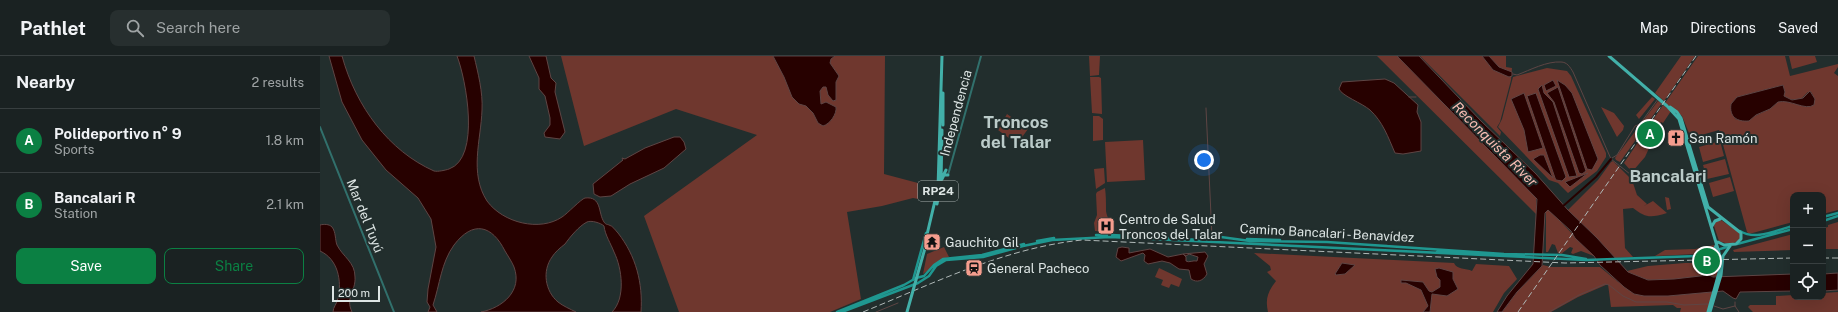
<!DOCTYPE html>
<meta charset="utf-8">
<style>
:root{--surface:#1a2222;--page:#272f2f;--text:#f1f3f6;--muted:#9fa4a5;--line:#383f40;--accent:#0b8043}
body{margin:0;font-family:"Public Sans",sans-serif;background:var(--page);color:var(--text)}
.controls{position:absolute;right:12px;bottom:12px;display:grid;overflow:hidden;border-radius:8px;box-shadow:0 4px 16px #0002}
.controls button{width:36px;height:36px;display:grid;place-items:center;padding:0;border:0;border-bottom:1px solid var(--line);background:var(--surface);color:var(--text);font:20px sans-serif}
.scale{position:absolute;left:12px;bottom:10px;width:48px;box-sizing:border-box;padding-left:4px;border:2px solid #dde5e4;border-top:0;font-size:11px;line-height:14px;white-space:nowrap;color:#dde5e4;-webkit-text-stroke:3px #222e2d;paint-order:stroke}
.you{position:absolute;left:884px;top:104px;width:14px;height:14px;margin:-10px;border:3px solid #fff;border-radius:50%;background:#1a73e8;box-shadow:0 0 0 6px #1a73e833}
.badge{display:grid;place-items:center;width:26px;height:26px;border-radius:50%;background:var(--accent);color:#fff;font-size:13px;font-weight:700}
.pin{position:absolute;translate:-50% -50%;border:2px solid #fff;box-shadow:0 1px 4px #0006}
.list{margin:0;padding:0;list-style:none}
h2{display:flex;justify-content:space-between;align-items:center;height:52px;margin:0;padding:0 16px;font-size:17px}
h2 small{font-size:13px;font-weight:400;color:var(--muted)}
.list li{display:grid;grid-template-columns:26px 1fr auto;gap:12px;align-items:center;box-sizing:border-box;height:64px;padding:0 16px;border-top:1px solid var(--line)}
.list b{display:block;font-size:15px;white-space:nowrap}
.list p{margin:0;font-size:13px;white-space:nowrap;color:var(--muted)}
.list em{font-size:13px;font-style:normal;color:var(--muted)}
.actions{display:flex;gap:8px;padding:12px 16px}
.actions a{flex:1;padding:9px 0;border:1px solid var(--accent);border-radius:8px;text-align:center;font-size:14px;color:var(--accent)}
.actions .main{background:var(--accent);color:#fff}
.icon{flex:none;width:22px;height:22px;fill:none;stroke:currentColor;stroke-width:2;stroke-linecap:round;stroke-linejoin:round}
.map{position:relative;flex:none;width:1518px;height:256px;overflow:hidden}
header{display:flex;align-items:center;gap:24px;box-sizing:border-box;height:56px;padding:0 20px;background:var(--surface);border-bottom:1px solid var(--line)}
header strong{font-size:19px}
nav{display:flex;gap:22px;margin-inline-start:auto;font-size:14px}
.search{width:280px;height:36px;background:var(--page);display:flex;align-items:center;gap:10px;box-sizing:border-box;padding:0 14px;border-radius:8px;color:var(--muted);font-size:15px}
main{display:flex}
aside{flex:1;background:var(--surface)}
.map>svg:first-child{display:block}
</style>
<header>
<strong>Pathlet</strong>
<div class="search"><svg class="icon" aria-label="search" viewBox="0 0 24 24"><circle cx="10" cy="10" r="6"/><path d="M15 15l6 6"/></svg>Search here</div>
<nav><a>Map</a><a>Directions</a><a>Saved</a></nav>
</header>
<main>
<aside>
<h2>Nearby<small>2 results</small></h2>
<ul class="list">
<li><span class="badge">A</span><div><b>Polideportivo n° 9</b><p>Sports</p></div><em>1.8 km</em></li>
<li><span class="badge">B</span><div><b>Bancalari R</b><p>Station</p></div><em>2.1 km</em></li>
</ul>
<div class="actions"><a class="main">Save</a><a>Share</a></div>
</aside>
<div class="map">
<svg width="1518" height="256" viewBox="0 0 1518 256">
<rect width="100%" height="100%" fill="#222e2d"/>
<path fill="#6f372e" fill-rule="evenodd" d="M241,0H565L564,118L613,131L609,145L593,142L562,150L527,156L541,243L510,256H359L324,160L437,79L356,53L264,90Z
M769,0H780L779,19L770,20Z
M1057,0H1077L1090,12L1216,141V158Z
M1100,0H1186V11L1192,12L1191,24L1180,66L1177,71L1181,76L1180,80Z
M1361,0H1375L1344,45L1335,37Z
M1378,0H1465L1470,20L1518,8V11L1514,17L1518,20V154L1503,158V139H1473V166L1429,178L1427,176L1399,74L1371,82L1362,60L1345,47ZM1463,29L1465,36L1464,40L1467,43L1480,44L1488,36H1491L1493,39L1487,51L1471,45L1458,46L1450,53L1424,65L1415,63L1411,48L1417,41Z
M1469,0H1495L1497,6L1472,13Z
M1227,12L1247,15L1251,20L1286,97V101L1277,115L1248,137L1238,127L1229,124L1178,71L1182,63L1193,21Z
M770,21H779L781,22L782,58L772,57Z
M1332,41L1335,43L1319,63L1316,59Z
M1338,45L1342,47L1300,106L1296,104L1295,102Z
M1343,49L1351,55L1343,67L1341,66L1325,101L1312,116L1304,107Z
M1281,51L1294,57L1304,70L1303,74L1297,81Z
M687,58L708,73L697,88L678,74Z
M773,60H779L783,63V84L773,85Z
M823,84L825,124L787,126L785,86Z
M1400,85L1404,100L1383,106L1379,91Z
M1405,103L1409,118L1387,123L1383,109Z
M1293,105L1312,124L1317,139L1327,148L1324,150L1333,145L1347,157C1330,162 1326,162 1313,152L1303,153L1305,192L1313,201L1295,202L1248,154L1278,124L1291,106Z
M784,112L785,127L776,133L774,113Z
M1410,121L1414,135L1393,141L1389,127Z
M785,132C786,139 786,147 786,155C787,163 793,167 790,176L775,175L774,167L777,159L776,138L777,136Z
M1345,141L1349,142L1351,153L1347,154Z
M1226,154L1231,156L1274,200L1261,195L1253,198L1251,197L1253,192L1250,191L1241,198L1238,197L1235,189L1232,188L1228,196H1226Z
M1401,164L1420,177V183C1414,189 1406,188 1399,185L1394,170L1395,166Z
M1518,166V193H1503V172L1508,171V169Z
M1473,178V194L1414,196L1413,194Z
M1394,189L1395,191L1378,195L1377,198L1335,200L1345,194L1375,193Z
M624,191L629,201L625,202L603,218L607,198Z
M934,197L1134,207C1137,214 1146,212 1152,215L1156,208L1189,210L1197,223L1184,237L1173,256H948C945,242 948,236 956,225L947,216L951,214L950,210Z
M1365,207H1399L1397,220L1393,221L1389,219C1364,222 1329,232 1307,215L1328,210Z
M1223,209L1231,211H1280L1298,226L1357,239L1393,235L1387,256H1360L1361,252H1357L1353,249L1291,251L1288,228L1258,241L1231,256H1182L1197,236Z
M839,212L862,223L859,231L851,228L849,232L841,229L843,224L835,221Z
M1518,236V256H1433L1428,251L1430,249H1456V240L1473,239V241H1503V237Z"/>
<path fill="#270100" stroke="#5e4544" d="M9,0H22C36,51 69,95 114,115C118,116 126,114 129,113C161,102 146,23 137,0H154C158,17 163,36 162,54C161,84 149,117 167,145C183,167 220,176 242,161C247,158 261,143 265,142C282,140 278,157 284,166C286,169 287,168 289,169C293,170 295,174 298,177C316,200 323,227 321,256H292C306,242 302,212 294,196C291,188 285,179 284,170C281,167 271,164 267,166C259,170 250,181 245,188C240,192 235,196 232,201C222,215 225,235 238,246C243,250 250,253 256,256H161C182,252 203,235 194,211C192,206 188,200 185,195C172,169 153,164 134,189C121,207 120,228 113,249L117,256H108L110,251L107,246L108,233L116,191L111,163L98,142L66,114L42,84L22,46Z
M209,0H226L231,22L236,27L235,36L245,76L240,83L225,81L224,77L230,69V62L225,40L219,33V22Z
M453,0H515L511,3L510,7L519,20L516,26V44L513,45L508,39L506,31H503L500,35L501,48L506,46L516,51C517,58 510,68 503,70L498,67L493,57L486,50L479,48L472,41L464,21Z
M1077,0H1099L1161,65L1216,118L1248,154L1277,182L1308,216L1328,224L1354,223L1389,219L1393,221L1473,218V235L1420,236L1416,243L1413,242L1403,235L1348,240H1324L1314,238L1304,231L1280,209L1274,200L1255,182L1251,175L1228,154L1225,157L1222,210L1197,236L1182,256H1177L1187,240L1213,208L1217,143Z
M1162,0H1169L1179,11L1192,16V20L1189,21L1173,14Z
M1065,23L1074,27L1098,49L1097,56L1101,66V95L1083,98L1075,97C1068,81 1063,66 1050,54C1042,47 1022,40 1019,33L1022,26Z
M1233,24L1236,30L1226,35L1224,29Z
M1237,24L1245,29L1252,37L1278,103L1272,114L1267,113Z
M1222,29L1224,37L1233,46L1257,120L1249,121L1248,118L1218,33Z
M1463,29L1465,36L1464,40L1472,44L1483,42L1490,35L1495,43L1494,49C1485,55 1470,43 1458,46L1450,53L1436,59L1429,65C1417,66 1409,61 1411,48L1417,41Z
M1238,31L1266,115L1262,118L1259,117L1234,46L1227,37Z
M1204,37L1223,92L1208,96L1204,74L1191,43Z
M1216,37L1246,121L1242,125L1236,124L1235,122L1207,40Z
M354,81H360L364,86L366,93L344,112L310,128L291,140L280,141L274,138L273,128L303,104L302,102L305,103L325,92Z
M1220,99H1224L1233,122L1213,103Z
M1268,117L1250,131L1245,126Z
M0,169C4,168 9,168 12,171C16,176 15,184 17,189C23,201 35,206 35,221C36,235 25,241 32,256H13C13,251 17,248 18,242C22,225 18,203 0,195Z
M802,191L809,192V197L830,193L848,201L863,198L866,201V205C869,207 873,204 877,205L878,201L869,198L866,200L863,198L885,196L888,200L884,208L887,218C883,225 877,227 871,223L869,214L859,213L850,207L842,205L828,208L824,205L825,199L823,197L801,205L796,201L798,192Z
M1022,207L1035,209L1025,218L1016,219L1015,218Z
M1119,212L1133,216V223L1138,233L1127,240L1112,238L1110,256H1103L1108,250L1101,234L1086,227H1081V224L1103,226L1109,235L1112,236L1120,231V224L1117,221L1115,213Z
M1518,217V234L1503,235V218Z"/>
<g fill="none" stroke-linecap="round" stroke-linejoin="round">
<path stroke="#5e4544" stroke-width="1" d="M1193,18L1197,19C1210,14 1227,5 1241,6C1247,6 1250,11 1253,16L1291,103L1310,118
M1089,41H1096
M886,52L892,181
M1292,102L1297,99L1315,70L1320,68L1338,43
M1415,246V250L1419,256
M1394,250L1403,253L1415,250
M556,256L578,247
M1229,256L1259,239L1285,228L1289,229L1303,240L1316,246H1347L1364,249L1388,248"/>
<path stroke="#270100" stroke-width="2" d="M1242,151L1276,121L1291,103"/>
<path stroke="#31706c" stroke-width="2" d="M0,71L74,256
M628,119L661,0"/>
<path stroke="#1f9790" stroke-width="2.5" d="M1503,161L1518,157
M1503,165L1518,160
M1420,175C1436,185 1456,174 1473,170
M776,179H787
M792,179L881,184L901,181L930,185L1007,186L1184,198L1242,199L1266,203
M927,183L960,184
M717,185L734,182
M1417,188L1473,173
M1051,189L1067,190
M1117,196L1156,198
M593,224L606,177
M517,256L584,229L596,222L604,220L614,209L623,203L662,199L704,188
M522,256L598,227L609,220L616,210L626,204L663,201L703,190L732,184L790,181L1266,204L1378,200L1410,190"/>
<path stroke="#42b0a9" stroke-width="3" d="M1289,0L1347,50L1359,63L1400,200V213L1388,256
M1350,51L1357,56L1361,62L1388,151L1421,177V183L1416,188L1404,189L1398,186
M623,69V37
M623,120L626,114
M622,123L624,119H628
M617,148L621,127L622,74
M1392,170L1395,165L1400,163
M605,187L618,132L622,0
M1389,198L1395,192L1397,187
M1390,256L1401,219L1403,200L1410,190"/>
<path stroke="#b0b9b8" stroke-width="1" stroke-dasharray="6 3" stroke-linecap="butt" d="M1503,202H1518
M543,256C614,227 685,192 762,184L1245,207L1473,202
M1198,256L1376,0"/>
<path stroke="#42b0a9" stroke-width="3" d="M587,256L607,185"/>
</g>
<defs>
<symbol id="church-square" viewBox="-11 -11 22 22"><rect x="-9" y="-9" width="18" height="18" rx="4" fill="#f59d8e" stroke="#222e2d"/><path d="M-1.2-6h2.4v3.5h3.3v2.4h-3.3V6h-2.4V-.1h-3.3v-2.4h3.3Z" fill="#111"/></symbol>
<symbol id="hospital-square" viewBox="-11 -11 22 22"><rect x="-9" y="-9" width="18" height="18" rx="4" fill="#f59d8e" stroke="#222e2d"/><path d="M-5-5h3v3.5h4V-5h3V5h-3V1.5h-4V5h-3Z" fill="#111"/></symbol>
<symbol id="temple-square" viewBox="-11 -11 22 22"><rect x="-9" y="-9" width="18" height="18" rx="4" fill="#f59d8e" stroke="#222e2d"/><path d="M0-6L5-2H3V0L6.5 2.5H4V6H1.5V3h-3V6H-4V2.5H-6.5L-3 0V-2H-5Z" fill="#111"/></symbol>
<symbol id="station-square" viewBox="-11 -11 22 22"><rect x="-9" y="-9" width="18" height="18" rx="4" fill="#f59d8e" stroke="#222e2d"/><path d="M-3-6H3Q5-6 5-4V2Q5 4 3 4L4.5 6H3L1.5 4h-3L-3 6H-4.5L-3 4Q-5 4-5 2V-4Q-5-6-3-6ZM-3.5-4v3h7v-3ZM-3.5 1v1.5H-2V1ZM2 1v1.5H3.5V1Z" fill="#111"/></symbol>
</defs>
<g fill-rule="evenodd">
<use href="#church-square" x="1346" y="72" width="20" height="20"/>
<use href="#hospital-square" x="776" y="160" width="20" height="20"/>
<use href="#temple-square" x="602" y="176" width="20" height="20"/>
<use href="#station-square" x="644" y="202" width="20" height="20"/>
</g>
<g text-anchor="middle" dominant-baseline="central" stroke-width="4" stroke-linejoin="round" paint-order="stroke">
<rect fill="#222e2d" stroke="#a5aead" stroke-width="1" x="598" y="125" width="40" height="20" rx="3"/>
<g font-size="12" font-weight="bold" fill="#dde5e4">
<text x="618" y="135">RP24</text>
</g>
<g font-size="13" fill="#dde5e4" stroke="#222e2d">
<text transform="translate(636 57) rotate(-75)">Independencia</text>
<text transform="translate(45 160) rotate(68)">Mar del Tuyú</text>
<text transform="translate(1007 177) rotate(3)">Camino Bancalari - Benavídez</text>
</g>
<g font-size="13" fill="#dde5e4" stroke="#222e2d" text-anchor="start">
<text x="1369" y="82">San Ramón</text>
<text x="799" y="163">Centro de Salud<tspan x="799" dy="15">Troncos del Talar</tspan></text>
<text x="625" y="186">Gauchito Gil</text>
<text x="667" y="212">General Pacheco</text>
</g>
<g font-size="14" font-style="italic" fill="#f8bdb3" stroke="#222e2d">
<text transform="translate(1175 88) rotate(45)">Reconquista River</text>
</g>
<g font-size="17" font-weight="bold" fill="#bbcbc9" stroke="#222e2d">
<text x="696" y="66">Troncos<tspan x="696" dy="20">del Talar</tspan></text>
<text x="1348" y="120">Bancalari</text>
</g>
</g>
</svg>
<div class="controls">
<button>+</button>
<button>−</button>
<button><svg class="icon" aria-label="locate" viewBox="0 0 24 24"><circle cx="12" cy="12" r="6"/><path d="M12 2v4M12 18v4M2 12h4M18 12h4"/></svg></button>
</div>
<div class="scale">200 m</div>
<div class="you"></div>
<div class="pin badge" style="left:1330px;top:78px">A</div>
<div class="pin badge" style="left:1387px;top:205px">B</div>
</div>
</main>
